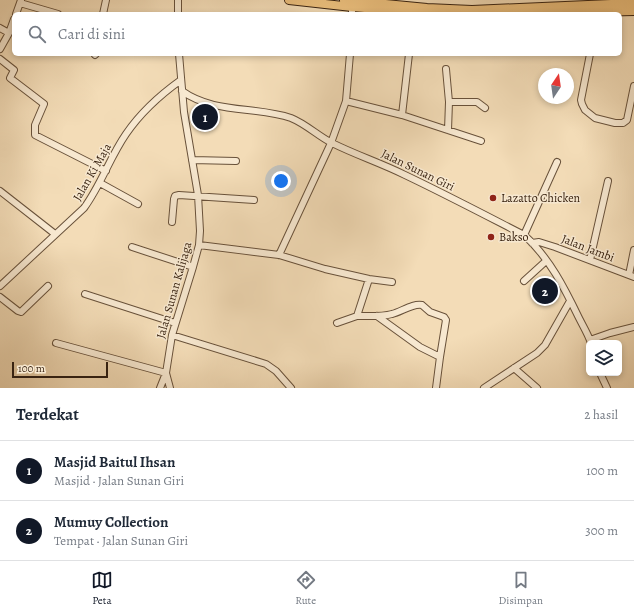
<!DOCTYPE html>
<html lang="id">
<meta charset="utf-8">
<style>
:root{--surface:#fff;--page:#f2f2f3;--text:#1f2937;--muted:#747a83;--line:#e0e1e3;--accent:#111827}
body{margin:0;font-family:Alegreya,serif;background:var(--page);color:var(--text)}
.controls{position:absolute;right:12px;bottom:12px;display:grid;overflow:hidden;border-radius:6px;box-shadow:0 2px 6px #0003}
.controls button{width:36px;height:36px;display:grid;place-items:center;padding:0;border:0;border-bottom:1px solid var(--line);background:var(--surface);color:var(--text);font:20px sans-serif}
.compass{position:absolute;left:538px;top:68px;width:36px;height:36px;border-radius:50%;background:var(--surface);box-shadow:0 2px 6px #0003;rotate:13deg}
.scale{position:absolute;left:12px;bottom:10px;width:96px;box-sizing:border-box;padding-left:4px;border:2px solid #392311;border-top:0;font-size:11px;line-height:14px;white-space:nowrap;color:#392311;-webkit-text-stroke:3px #f7e8d0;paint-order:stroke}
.you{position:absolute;left:281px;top:181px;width:14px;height:14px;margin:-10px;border:3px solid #fff;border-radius:50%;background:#1a73e8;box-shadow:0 0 0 6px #1a73e833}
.badge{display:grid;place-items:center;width:26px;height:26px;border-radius:50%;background:var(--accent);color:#fff;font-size:13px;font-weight:700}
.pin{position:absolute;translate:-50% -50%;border:2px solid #fff;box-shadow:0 1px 4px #0006}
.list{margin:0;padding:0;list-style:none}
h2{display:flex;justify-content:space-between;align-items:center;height:52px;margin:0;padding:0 16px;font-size:17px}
h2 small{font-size:13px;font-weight:400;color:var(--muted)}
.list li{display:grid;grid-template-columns:26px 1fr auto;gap:12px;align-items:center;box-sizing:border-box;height:60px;padding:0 16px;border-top:1px solid var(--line)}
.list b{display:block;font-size:15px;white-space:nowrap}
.list p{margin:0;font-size:13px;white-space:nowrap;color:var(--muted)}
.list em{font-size:13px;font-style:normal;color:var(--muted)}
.icon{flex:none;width:22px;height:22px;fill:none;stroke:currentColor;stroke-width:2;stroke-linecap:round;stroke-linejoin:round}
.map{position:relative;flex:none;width:634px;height:388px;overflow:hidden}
.search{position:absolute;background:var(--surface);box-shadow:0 2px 6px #0003;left:12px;right:12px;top:12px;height:44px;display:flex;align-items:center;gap:10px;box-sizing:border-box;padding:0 14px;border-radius:6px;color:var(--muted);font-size:15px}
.sheet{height:172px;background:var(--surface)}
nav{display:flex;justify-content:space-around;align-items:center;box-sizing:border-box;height:56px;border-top:1px solid var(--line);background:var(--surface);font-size:11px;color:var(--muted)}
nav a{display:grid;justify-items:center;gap:2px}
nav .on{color:var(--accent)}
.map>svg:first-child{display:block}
</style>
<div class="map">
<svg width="634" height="388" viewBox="0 0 634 388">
<rect width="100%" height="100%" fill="#f3dcb7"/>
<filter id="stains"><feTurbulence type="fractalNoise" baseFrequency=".005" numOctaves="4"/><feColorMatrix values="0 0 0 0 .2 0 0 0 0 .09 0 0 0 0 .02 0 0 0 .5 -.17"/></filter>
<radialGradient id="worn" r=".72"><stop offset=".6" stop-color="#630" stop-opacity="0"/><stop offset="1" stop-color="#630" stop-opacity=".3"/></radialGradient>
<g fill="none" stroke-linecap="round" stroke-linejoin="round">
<defs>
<path id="minor" d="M178,0V14
M20,3L58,14
M16,14L21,0
M103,14L106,0
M352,14V7
M0,28L9,33
M0,49L9,33L14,19
M590,54L581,100L582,104L585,110L595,118L615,123H623L627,120L634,86
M95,55L96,54
M0,59L14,70L10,78L44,104L35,125V135L106,171
M446,69L449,102L448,130
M182,91C214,114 256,106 291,118C306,124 318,136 332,143C356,155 381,163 405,175C445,194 485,215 524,235C549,257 565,289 579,318C583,326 588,334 591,343
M346,101L402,115L481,141
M449,102H477L485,108
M402,115L409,54
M192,160L236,161
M100,183L138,204
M0,191L55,234
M172,222L174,199L175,196L179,195L254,200
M524,235L557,162
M532,243L539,242L555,247L634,277
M199,245L279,255L325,269L369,279L392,282
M132,247L193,267
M279,255L331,143L346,101L350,54
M590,260L608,181
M629,275L634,250
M524,281L546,261
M0,286L84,208C101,185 110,157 126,134C141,112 160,95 181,80
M85,294L175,323
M0,297L18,311L21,312L48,286
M357,316C369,316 381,317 392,314C401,312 413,303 422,305L430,312L444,317L446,320L440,357L420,347L377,316
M337,323L357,316L369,279
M172,335L266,364L276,371L291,388
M590,340L610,333L634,327
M56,343L166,373
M514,368L537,388
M166,373L170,388
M600,373L607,388
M160,388L166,373L172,335L193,267L199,245L200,231L198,195L184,112L179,54
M436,388L440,357
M484,388L537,353L545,345L570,301"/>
<path id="major" d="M289,0L352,7L441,14
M344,0L427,8L472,10L634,3
M505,14L634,11"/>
</defs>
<use href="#minor" stroke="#68513a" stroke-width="8"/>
<use href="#major" stroke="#392311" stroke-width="10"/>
<use href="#minor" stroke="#f7e8d0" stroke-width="6"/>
<use href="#major" stroke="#eabe7c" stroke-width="8"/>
</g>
<g fill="#8f2418" stroke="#f7e8d0" stroke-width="1.5">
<circle cx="493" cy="198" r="4"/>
<circle cx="491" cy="237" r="4"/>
</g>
<g text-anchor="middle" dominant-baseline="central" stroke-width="3" stroke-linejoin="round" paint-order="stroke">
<g font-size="12" fill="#392311" stroke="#f7e8d0">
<text transform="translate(418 170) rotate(26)">Jalan Sunan Giri</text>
<text transform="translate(92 172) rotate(-60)">Jalan Ki Maja</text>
<text transform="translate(588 248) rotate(21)">Jalan Jambi</text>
<text transform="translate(174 290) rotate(-74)">Jalan Sunan Kalijaga</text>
</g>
<g font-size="12" fill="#392311" stroke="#f7e8d0" text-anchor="start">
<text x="501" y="198">Lazatto Chicken</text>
<text x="499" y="237">Bakso</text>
</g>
</g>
<rect width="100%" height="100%" filter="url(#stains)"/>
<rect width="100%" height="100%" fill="url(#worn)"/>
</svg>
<div class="controls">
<button><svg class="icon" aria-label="layers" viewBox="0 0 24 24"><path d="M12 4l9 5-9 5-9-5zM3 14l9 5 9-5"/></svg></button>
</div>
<svg class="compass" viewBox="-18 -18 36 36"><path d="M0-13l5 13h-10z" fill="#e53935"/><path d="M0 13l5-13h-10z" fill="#747a83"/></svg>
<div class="scale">100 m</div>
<div class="you"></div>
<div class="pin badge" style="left:205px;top:117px">1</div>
<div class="pin badge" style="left:545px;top:291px">2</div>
<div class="search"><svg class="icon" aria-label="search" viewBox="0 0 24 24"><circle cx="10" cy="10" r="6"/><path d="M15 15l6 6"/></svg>Cari di sini</div>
</div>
<section class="sheet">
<h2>Terdekat<small>2 hasil</small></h2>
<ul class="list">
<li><span class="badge">1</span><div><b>Masjid Baitul Ihsan</b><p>Masjid · Jalan Sunan Giri</p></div><em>100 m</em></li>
<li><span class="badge">2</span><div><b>Mumuy Collection</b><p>Tempat · Jalan Sunan Giri</p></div><em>300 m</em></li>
</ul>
</section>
<nav>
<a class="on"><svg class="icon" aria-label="map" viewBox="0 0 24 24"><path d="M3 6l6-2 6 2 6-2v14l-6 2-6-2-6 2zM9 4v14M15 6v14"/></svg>Peta</a>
<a><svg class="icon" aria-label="directions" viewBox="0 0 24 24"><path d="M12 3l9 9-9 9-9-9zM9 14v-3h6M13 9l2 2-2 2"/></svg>Rute</a>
<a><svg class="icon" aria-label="saved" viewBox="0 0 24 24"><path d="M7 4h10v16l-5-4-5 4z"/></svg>Disimpan</a>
</nav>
